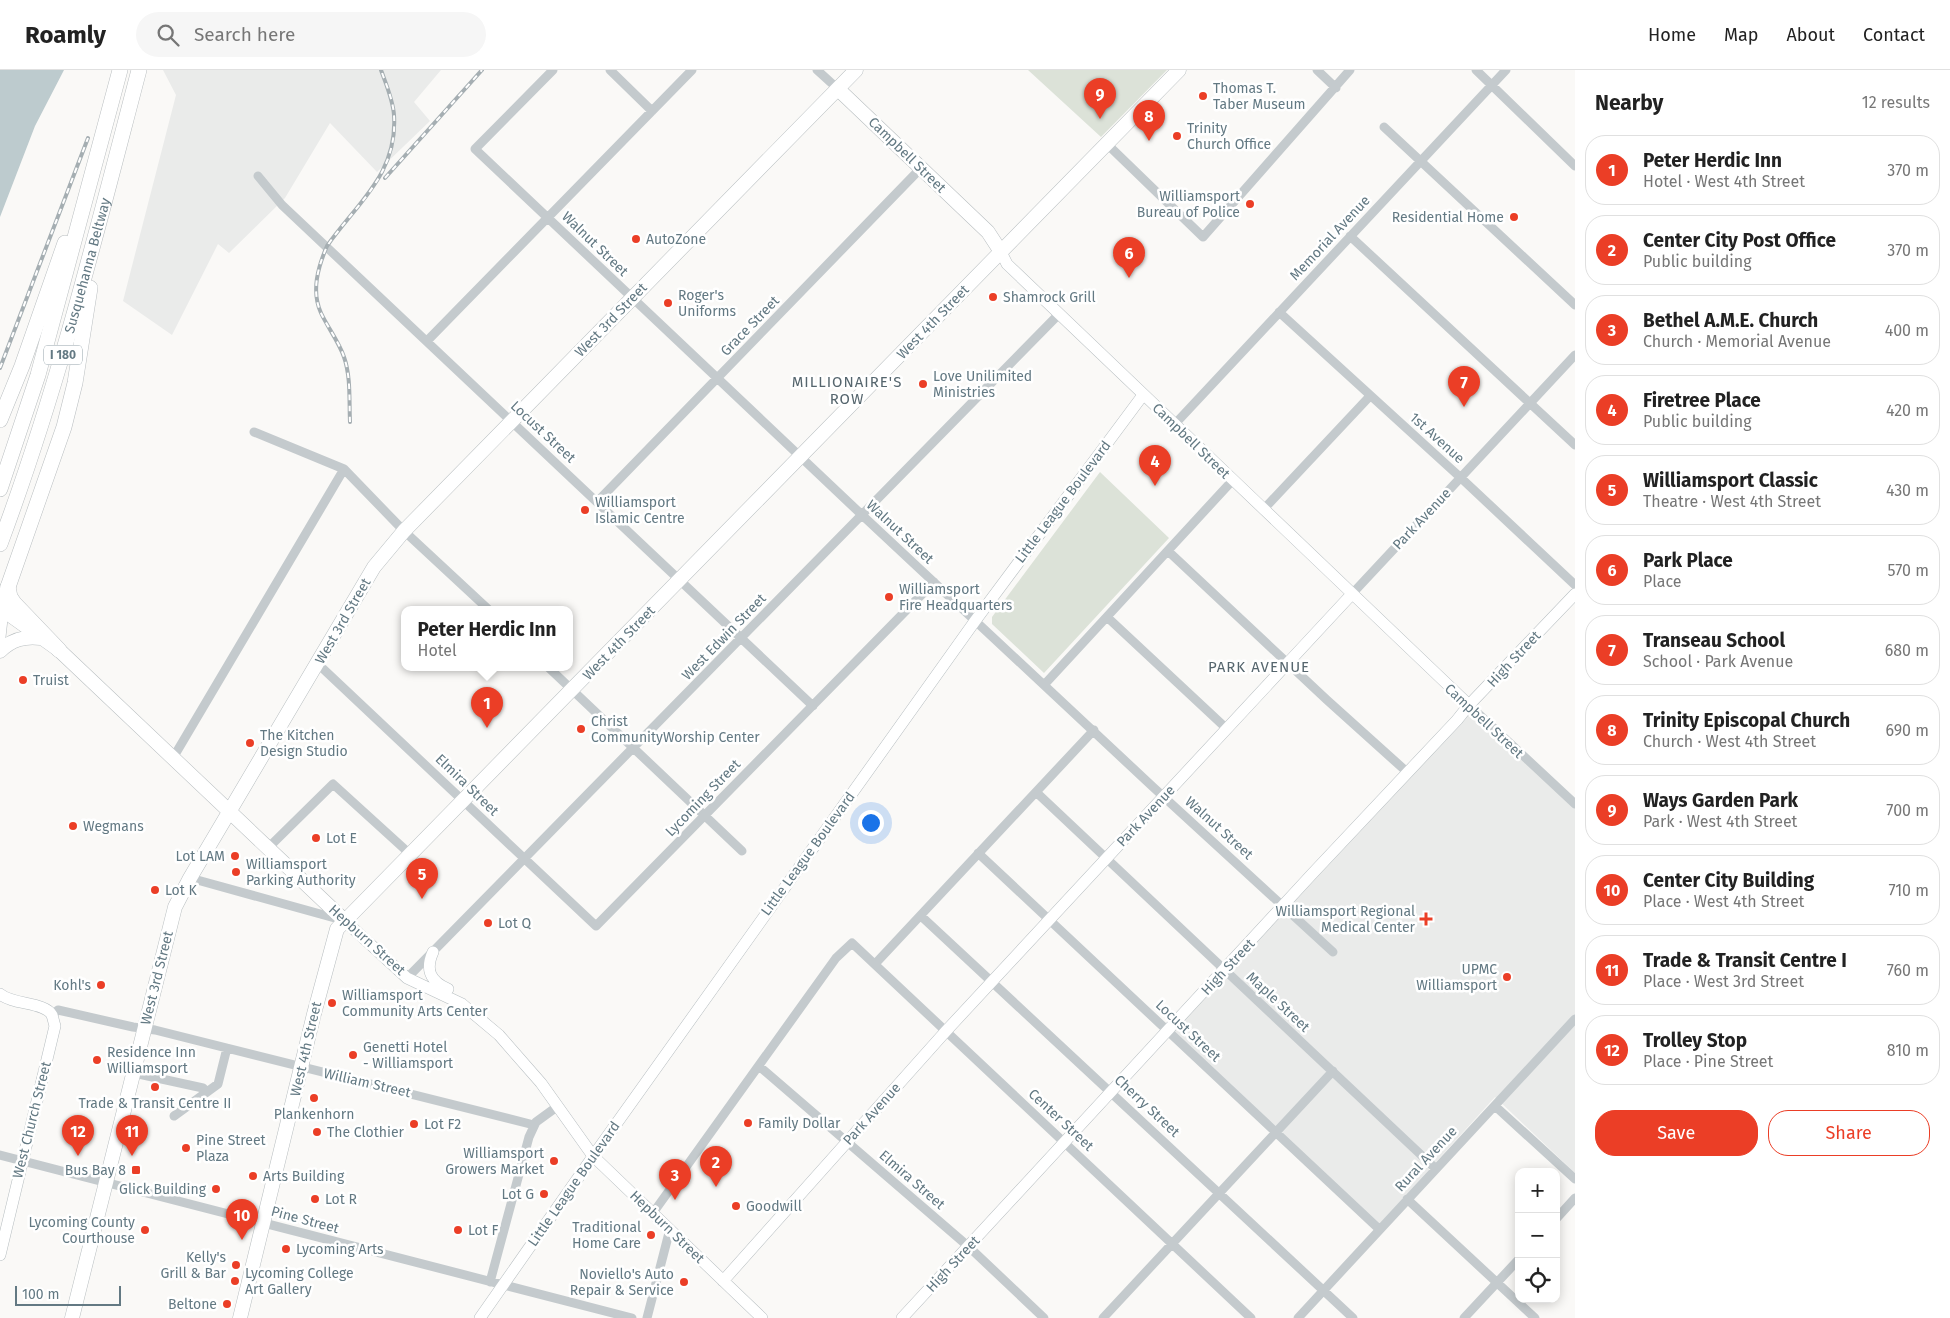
<!DOCTYPE html>
<meta charset="utf-8">
<style>
:root{--surface:#fff;--page:#f6f6f6;--text:#222;--muted:#767676;--line:#e0e0e0;--accent:#eb3e26}
body{margin:0;font-family:"Fira Sans",sans-serif;background:var(--page);color:var(--text)}
.controls{position:absolute;right:15px;bottom:15px;display:grid;overflow:hidden;border-radius:10px;box-shadow:0 2px 12px #0003}
.controls button{width:45px;height:45px;display:grid;place-items:center;padding:0;border:0;border-bottom:1px solid var(--line);background:var(--surface);color:var(--text);font:25px sans-serif}
.scale{position:absolute;left:15px;bottom:12px;width:106px;box-sizing:border-box;padding-left:5px;border:2px solid #637983;border-top:0;font-size:14px;line-height:18px;white-space:nowrap;color:#637983;-webkit-text-stroke:4px #fff;paint-order:stroke}
.you{position:absolute;left:870px;top:752px;width:18px;height:18px;margin:-12px;border:4px solid #fff;border-radius:50%;background:#1a73e8;box-shadow:0 0 0 8px #1a73e833}
.badge{display:grid;place-items:center;width:32px;height:32px;border-radius:50%;background:var(--accent);color:#fff;font-size:16px;font-weight:700}
.pin{position:absolute;translate:-50% -41px;filter:drop-shadow(0 1px 2px #0008)}
.pin::after{content:'';position:absolute;top:26px;width:18px;height:15px;background:inherit;clip-path:polygon(0 0,100% 0,50% 100%)}
.popup{position:absolute;left:401px;top:536px;width:172px;height:65px;box-sizing:border-box;display:grid;place-content:center;border-radius:10px;background:var(--surface);filter:drop-shadow(0 1px 4px #0005);font-size:16px;white-space:nowrap;color:var(--muted)}
.popup b{font-size:19px;color:var(--text)}
.popup::after{content:'';position:absolute;left:50%;top:100%;margin-left:-10px;border:10px solid transparent;border-top-color:var(--surface)}
.list{margin:0;padding:0;list-style:none}
h2{display:flex;justify-content:space-between;align-items:center;height:65px;margin:0;padding:0 20px;font-size:21px}
h2 small{font-size:16px;font-weight:400;color:var(--muted)}
.list li{display:grid;grid-template-columns:32px 1fr auto;gap:15px;align-items:center;box-sizing:border-box;height:70px;margin:0 10px 10px;padding:0 10px;border:1px solid var(--line);border-radius:20px}
.list b{display:block;font-size:19px;white-space:nowrap}
.list p{margin:0;font-size:16px;white-space:nowrap;color:var(--muted)}
.list em{font-size:16px;font-style:normal;color:var(--muted)}
.actions{display:flex;gap:10px;padding:15px 20px}
.actions a{flex:1;padding:11px 0;border:1px solid var(--accent);border-radius:20px;text-align:center;font-size:18px;color:var(--accent)}
.actions .main{background:var(--accent);color:#fff}
.icon{flex:none;width:28px;height:28px;fill:none;stroke:currentColor;stroke-width:2;stroke-linecap:round;stroke-linejoin:round}
.map{position:relative;flex:none;width:1575px;height:1248px;overflow:hidden}
header{display:flex;align-items:center;gap:30px;box-sizing:border-box;height:70px;padding:0 25px;background:var(--surface);border-bottom:1px solid var(--line)}
header strong{font-size:24px}
nav{display:flex;gap:28px;margin-inline-start:auto;font-size:18px}
.search{width:350px;height:45px;background:var(--page);display:flex;align-items:center;gap:12px;box-sizing:border-box;padding:0 18px;border-radius:28px;color:var(--muted);font-size:19px}
main{display:flex}
aside{flex:1;background:var(--surface)}
.map>svg:first-child{display:block}
</style>
<header>
<strong>Roamly</strong>
<div class="search"><svg class="icon" aria-label="search" viewBox="0 0 24 24"><circle cx="10" cy="10" r="6"/><path d="M15 15l6 6"/></svg>Search here</div>
<nav><a>Home</a><a>Map</a><a>About</a><a>Contact</a></nav>
</header>
<main>
<div class="map">
<svg width="1575" height="1248" viewBox="0 0 1575 1248">
<rect width="100%" height="100%" fill="#faf9f7"/>
<path fill="#eaebea" d="M163,0H441L414,32L430,51L377,102L330,53L285,128L229,183L218,174L172,265L123,231L176,25Z
M1471,641L1575,738V1103L1495,1027L1379,1155L1173,961Z"/>
<path fill="#dce2d8" d="M1028,0H1167L1101,67Z
M1100,402L1169,468L1044,603L992,554V547Z"/>
<path fill="#bdcbce" d="M0,0H64L35,56L0,147Z"/>
<g fill="none" stroke-linecap="round" stroke-linejoin="round">
<defs>
<path id="secondary" d="M1001,182L1007,194L1469,635
M0,567L3,540
M345,851L407,908L462,934L499,965L541,1013L593,1086L762,1248
M433,882C425,900 430,911 448,919
M0,924C13,935 45,932 52,945C53,948 54,953 55,956L0,1185
M723,1211L946,961L1351,525
M480,1248L599,1078L975,551L1143,325
M902,1248L1312,804L1457,650L1469,635L1575,524"/>
<path id="primary" d="M838,19L988,162L1001,182
M3,540L59,580L345,851
M0,581C12,569 25,566 41,568
M72,1248L175,837L190,808L374,497L404,461L856,0
M240,1248L314,944L337,859L1179,0"/>
<g id="highway">
<path d="M0,350L22,296L65,173"/>
<path d="M0,419L38,305L120,0"/>
<path id="s1" d="M0,474C58,319 97,160 139,0"/>
<path d="M8,517L10,527L14,533L59,580"/>
<path d="M0,539L3,540L8,517L64,357L75,313L90,218"/>
</g>
</defs>
<use href="#secondary" stroke="#b7bec1" stroke-width="12"/>
<use href="#primary" stroke="#b8bec0" stroke-width="15"/>
<use href="#highway" stroke="#b9bec0" stroke-width="16"/>
<path stroke="#c4cacd" stroke-width="9" d="M553,0L475,79L862,445L1153,717L1333,882
M610,0L652,41
M817,0L838,19
M1317,0L1336,18
M1476,0L1575,96
M1384,57L1575,235
M1107,74L1203,167L1350,0
M258,106L282,135L813,636
M1350,166L1575,375
M1279,242L1461,408L1575,515
M427,271L692,0
M1174,355L1506,0
M254,362L344,399L404,461L488,539
M597,432L921,98
M1263,440L1370,326
M1168,481L1327,630L1407,702
M1351,525L1575,285
M1107,547L1227,659
M318,594L596,856L934,512
M548,597L742,781
M1044,615L1232,411
M1469,635L1575,734
M173,688L344,399
M1036,722L1436,1099
M268,778L333,714L410,784
M978,783L1379,1159
M190,808L342,850
M921,846L1353,1248
M875,894L1094,660
M407,908L1059,244
M52,945L58,940L133,957L155,960L534,1055
M759,996L969,1177L1044,1248
M134,1003L203,1018L207,1022
M1495,1036L1575,1109
M174,1046L218,1014L227,978
M0,1085L632,1248
M1407,1129L1535,1248
M653,1143L836,888L852,873L1251,1248
M1556,1149L1575,1128
M490,1212L529,1067L536,1052L558,1036
M647,1248L670,1159
M1103,1248L1333,1001
M1298,1248L1575,949
M1464,1248L1519,1189"/>
<use href="#secondary" stroke="#fff" stroke-width="11"/>
<use href="#primary" stroke="#fff" stroke-width="14"/>
<use href="#highway" stroke="#fff" stroke-width="15"/>
<defs>
<path id="rail" d="M385,108L482,0
M0,298L88,68
M350,352C349,331 351,307 344,287C339,272 328,258 321,243C311,221 318,197 327,176C357,133 398,104 394,45C393,30 386,14 381,0"/>
</defs>
<use href="#rail" stroke="#a5aeb2" stroke-width="4"/>
<use href="#rail" stroke="#fff" stroke-width="2" stroke-dasharray="5.5" stroke-linecap="butt"/>
</g>
<g fill="#eb3e26" stroke="#fff" stroke-width="2">
<circle cx="1203" cy="26" r="5"/>
<circle cx="1177" cy="66" r="5"/>
<circle cx="1250" cy="134" r="5"/>
<circle cx="1514" cy="147" r="5"/>
<circle cx="636" cy="169" r="5"/>
<circle cx="993" cy="227" r="5"/>
<circle cx="668" cy="233" r="5"/>
<circle cx="923" cy="314" r="5"/>
<circle cx="585" cy="440" r="5"/>
<circle cx="889" cy="527" r="5"/>
<circle cx="23" cy="610" r="5"/>
<circle cx="581" cy="659" r="5"/>
<circle cx="250" cy="673" r="5"/>
<circle cx="73" cy="756" r="5"/>
<circle cx="316" cy="768" r="5"/>
<circle cx="235" cy="786" r="5"/>
<circle cx="236" cy="802" r="5"/>
<circle cx="155" cy="820" r="5"/>
<path d="M1423.5 841.5h5v5h5v5h-5v5h-5v-5h-5v-5h5z"/>
<circle cx="488" cy="853" r="5"/>
<circle cx="1507" cy="907" r="5"/>
<circle cx="101" cy="915" r="5"/>
<circle cx="332" cy="933" r="5"/>
<circle cx="353" cy="985" r="5"/>
<circle cx="97" cy="990" r="5"/>
<circle cx="155" cy="1017" r="5"/>
<circle cx="314" cy="1028" r="5"/>
<circle cx="748" cy="1053" r="5"/>
<circle cx="414" cy="1054" r="5"/>
<circle cx="317" cy="1062" r="5"/>
<circle cx="186" cy="1078" r="5"/>
<circle cx="554" cy="1091" r="5"/>
<rect x="131" y="1095" width="10" height="10" rx="2.5"/>
<circle cx="253" cy="1106" r="5"/>
<circle cx="216" cy="1119" r="5"/>
<circle cx="544" cy="1124" r="5"/>
<circle cx="315" cy="1129" r="5"/>
<circle cx="736" cy="1136" r="5"/>
<circle cx="145" cy="1160" r="5"/>
<circle cx="458" cy="1160" r="5"/>
<circle cx="651" cy="1165" r="5"/>
<circle cx="286" cy="1179" r="5"/>
<circle cx="236" cy="1195" r="5"/>
<circle cx="235" cy="1211" r="5"/>
<circle cx="684" cy="1212" r="5"/>
<circle cx="227" cy="1234" r="5"/>
</g>
<g text-anchor="middle" dominant-baseline="central" stroke-width="5" stroke-linejoin="round" paint-order="stroke">
<rect fill="#fff" stroke="#92a1a8" stroke-width="1" x="44" y="275.5" width="38" height="19" rx="4"/>
<g font-size="12" font-weight="bold" fill="#637983">
<text x="63" y="285">I 180</text>
</g>
<g font-size="14" fill="#637983" stroke="#fff" text-anchor="start">
<text x="1213" y="18">Thomas T.<tspan x="1213" dy="16">Taber Museum</tspan></text>
<text x="1187" y="58">Trinity<tspan x="1187" dy="16">Church Office</tspan></text>
<text x="1240" y="126" text-anchor="end">Williamsport<tspan x="1240" dy="16">Bureau of Police</tspan></text>
<text x="1504" y="147" text-anchor="end">Residential Home</text>
<text x="646" y="169">AutoZone</text>
<text x="678" y="225">Roger's<tspan x="678" dy="16">Uniforms</tspan></text>
<text x="1003" y="227">Shamrock Grill</text>
<text x="933" y="306">Love Unilimited<tspan x="933" dy="16">Ministries</tspan></text>
<text x="595" y="432">Williamsport<tspan x="595" dy="16">Islamic Centre</tspan></text>
<text x="899" y="519">Williamsport<tspan x="899" dy="16">Fire Headquarters</tspan></text>
<text x="33" y="610">Truist</text>
<text x="591" y="651">Christ<tspan x="591" dy="16">CommunityWorship Center</tspan></text>
<text x="260" y="665">The Kitchen<tspan x="260" dy="16">Design Studio</tspan></text>
<text x="83" y="756">Wegmans</text>
<text x="326" y="768">Lot E</text>
<text x="225" y="786" text-anchor="end">Lot LAM</text>
<text x="246" y="794">Williamsport<tspan x="246" dy="16">Parking Authority</tspan></text>
<text x="165" y="820">Lot K</text>
<text x="1415" y="841" text-anchor="end">Williamsport Regional<tspan x="1415" dy="16">Medical Center</tspan></text>
<text x="498" y="853">Lot Q</text>
<text x="1497" y="899" text-anchor="end">UPMC<tspan x="1497" dy="16">Williamsport</tspan></text>
<text x="91" y="915" text-anchor="end">Kohl's</text>
<text x="342" y="925">Williamsport<tspan x="342" dy="16">Community Arts Center</tspan></text>
<text x="363" y="977">Genetti Hotel<tspan x="363" dy="16">- Williamsport</tspan></text>
<text x="107" y="982">Residence Inn<tspan x="107" dy="16">Williamsport</tspan></text>
<text x="155" y="1033" text-anchor="middle">Trade &amp; Transit Centre II</text>
<text x="314" y="1044" text-anchor="middle">Plankenhorn</text>
<text x="758" y="1053">Family Dollar</text>
<text x="424" y="1054">Lot F2</text>
<text x="327" y="1062">The Clothier</text>
<text x="196" y="1070">Pine Street<tspan x="196" dy="16">Plaza</tspan></text>
<text x="544" y="1083" text-anchor="end">Williamsport<tspan x="544" dy="16">Growers Market</tspan></text>
<text x="126" y="1100" text-anchor="end">Bus Bay 8</text>
<text x="263" y="1106">Arts Building</text>
<text x="206" y="1119" text-anchor="end">Glick Building</text>
<text x="534" y="1124" text-anchor="end">Lot G</text>
<text x="325" y="1129">Lot R</text>
<text x="746" y="1136">Goodwill</text>
<text x="135" y="1152" text-anchor="end">Lycoming County<tspan x="135" dy="16">Courthouse</tspan></text>
<text x="641" y="1157" text-anchor="end">Traditional<tspan x="641" dy="16">Home Care</tspan></text>
<text x="468" y="1160">Lot F</text>
<text x="296" y="1179">Lycoming Arts</text>
<text x="226" y="1187" text-anchor="end">Kelly's<tspan x="226" dy="16">Grill &amp; Bar</tspan></text>
<text x="245" y="1203">Lycoming College<tspan x="245" dy="16">Art Gallery</tspan></text>
<text x="674" y="1204" text-anchor="end">Noviello's Auto<tspan x="674" dy="16">Repair &amp; Service</tspan></text>
<text x="217" y="1234" text-anchor="end">Beltone</text>
</g>
<g font-size="14" fill="#637983" stroke="#fff">
<text transform="translate(907 85) rotate(44)">Campbell Street</text>
<text transform="translate(1330 168) rotate(-47)">Memorial Avenue</text>
<text transform="translate(595 174) rotate(44)">Walnut Street</text>
<text stroke="none"><textPath href="#s1" startOffset="292">Susquehanna Beltway</textPath></text>
<text transform="translate(611 250) rotate(-46)">West 3rd Street</text>
<text transform="translate(933 252) rotate(-46)">West 4th Street</text>
<text transform="translate(750 256) rotate(-46)">Grace Street</text>
<text transform="translate(543 362) rotate(43)">Locust Street</text>
<text transform="translate(1437 368) rotate(42)">1st Avenue</text>
<text transform="translate(1191 371) rotate(44)">Campbell Street</text>
<text transform="translate(1063 432) rotate(-53)">Little League Boulevard</text>
<text transform="translate(1422 449) rotate(-47)">Park Avenue</text>
<text transform="translate(900 462) rotate(43)">Walnut Street</text>
<text transform="translate(343 551) rotate(-60)">West 3rd Street</text>
<text transform="translate(724 567) rotate(-46)">West Edwin Street</text>
<text transform="translate(619 573) rotate(-46)">West 4th Street</text>
<text transform="translate(1514 589) rotate(-47)">High Street</text>
<text transform="translate(1484 651) rotate(43)">Campbell Street</text>
<text transform="translate(467 715) rotate(44)">Elmira Street</text>
<text transform="translate(703 728) rotate(-46)">Lycoming Street</text>
<text transform="translate(1146 746) rotate(-47)">Park Avenue</text>
<text transform="translate(1219 758) rotate(42)">Walnut Street</text>
<text transform="translate(808 784) rotate(-54)">Little League Boulevard</text>
<text transform="translate(367 870) rotate(42)">Hepburn Street</text>
<text transform="translate(1228 897) rotate(-47)">High Street</text>
<text transform="translate(157 908) rotate(-76)">West 3rd Street</text>
<text transform="translate(1278 932) rotate(43)">Maple Street</text>
<text transform="translate(1188 961) rotate(43)">Locust Street</text>
<text transform="translate(306 979) rotate(-77)">West 4th Street</text>
<text transform="translate(367 1013) rotate(13)">William Street</text>
<text transform="translate(1147 1036) rotate(43)">Cherry Street</text>
<text transform="translate(872 1044) rotate(-48)">Park Avenue</text>
<text transform="translate(32 1050) rotate(-76)">West Church Street</text>
<text transform="translate(1061 1050) rotate(43)">Center Street</text>
<text transform="translate(1426 1089) rotate(-47)">Rural Avenue</text>
<text transform="translate(912 1110) rotate(41)">Elmira Street</text>
<text transform="translate(574 1114) rotate(-55)">Little League Boulevard</text>
<text transform="translate(305 1150) rotate(15)">Pine Street</text>
<text transform="translate(667 1157) rotate(44)">Hepburn Street</text>
<text transform="translate(953 1194) rotate(-47)">High Street</text>
</g>
<g font-size="15" letter-spacing="1" fill="#56666e" stroke="#fff">
<text x="847" y="312">MILLIONAIRE'S<tspan x="847" dy="17">ROW</tspan></text>
<text x="1259" y="597">PARK AVENUE</text>
</g>
</g>
</svg>
<div class="controls">
<button>+</button>
<button>−</button>
<button><svg class="icon" aria-label="locate" viewBox="0 0 24 24"><circle cx="12" cy="12" r="6"/><path d="M12 2v4M12 18v4M2 12h4M18 12h4"/></svg></button>
</div>
<div class="scale">100 m</div>
<div class="you"></div>
<div class="pin badge" style="left:487px;top:658px">1</div>
<div class="popup"><b>Peter Herdic Inn</b>Hotel</div>
<div class="pin badge" style="left:716px;top:1117px">2</div>
<div class="pin badge" style="left:675px;top:1130px">3</div>
<div class="pin badge" style="left:1155px;top:416px">4</div>
<div class="pin badge" style="left:422px;top:829px">5</div>
<div class="pin badge" style="left:1129px;top:208px">6</div>
<div class="pin badge" style="left:1464px;top:337px">7</div>
<div class="pin badge" style="left:1149px;top:71px">8</div>
<div class="pin badge" style="left:1100px;top:49px">9</div>
<div class="pin badge" style="left:242px;top:1170px">10</div>
<div class="pin badge" style="left:132px;top:1086px">11</div>
<div class="pin badge" style="left:78px;top:1086px">12</div>
</div>
<aside>
<h2>Nearby<small>12 results</small></h2>
<ul class="list">
<li><span class="badge">1</span><div><b>Peter Herdic Inn</b><p>Hotel · West 4th Street</p></div><em>370 m</em></li>
<li><span class="badge">2</span><div><b>Center City Post Office</b><p>Public building</p></div><em>370 m</em></li>
<li><span class="badge">3</span><div><b>Bethel A.M.E. Church</b><p>Church · Memorial Avenue</p></div><em>400 m</em></li>
<li><span class="badge">4</span><div><b>Firetree Place</b><p>Public building</p></div><em>420 m</em></li>
<li><span class="badge">5</span><div><b>Williamsport Classic</b><p>Theatre · West 4th Street</p></div><em>430 m</em></li>
<li><span class="badge">6</span><div><b>Park Place</b><p>Place</p></div><em>570 m</em></li>
<li><span class="badge">7</span><div><b>Transeau School</b><p>School · Park Avenue</p></div><em>680 m</em></li>
<li><span class="badge">8</span><div><b>Trinity Episcopal Church</b><p>Church · West 4th Street</p></div><em>690 m</em></li>
<li><span class="badge">9</span><div><b>Ways Garden Park</b><p>Park · West 4th Street</p></div><em>700 m</em></li>
<li><span class="badge">10</span><div><b>Center City Building</b><p>Place · West 4th Street</p></div><em>710 m</em></li>
<li><span class="badge">11</span><div><b>Trade &amp; Transit Centre I</b><p>Place · West 3rd Street</p></div><em>760 m</em></li>
<li><span class="badge">12</span><div><b>Trolley Stop</b><p>Place · Pine Street</p></div><em>810 m</em></li>
</ul>
<div class="actions"><a class="main">Save</a><a>Share</a></div>
</aside>
</main>
